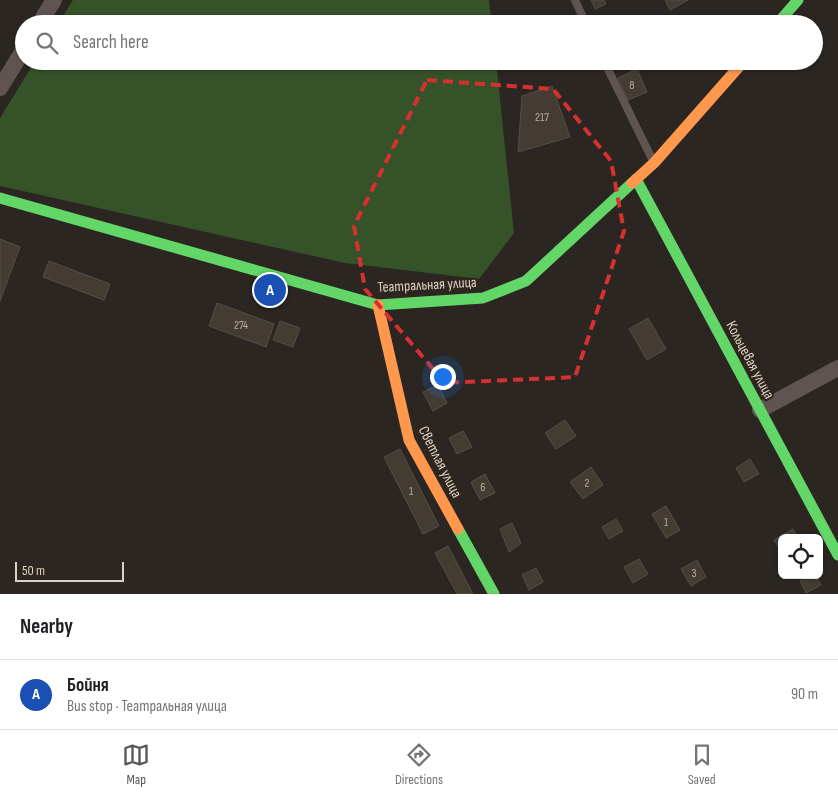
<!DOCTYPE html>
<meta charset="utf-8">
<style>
:root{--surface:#fff;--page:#f2f2f2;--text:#202124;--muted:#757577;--line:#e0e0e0;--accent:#575555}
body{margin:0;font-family:"Sofia Sans Condensed",sans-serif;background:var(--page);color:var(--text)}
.controls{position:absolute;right:15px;bottom:15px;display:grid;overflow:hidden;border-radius:8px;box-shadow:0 1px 4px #0004}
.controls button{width:45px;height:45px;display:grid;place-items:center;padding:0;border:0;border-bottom:1px solid var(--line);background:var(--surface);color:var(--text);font:25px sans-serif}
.scale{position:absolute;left:15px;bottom:12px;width:109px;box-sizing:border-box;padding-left:5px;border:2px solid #d8d1cb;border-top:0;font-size:14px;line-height:18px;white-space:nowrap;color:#d8d1cb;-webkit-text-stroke:4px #30261c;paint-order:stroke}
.you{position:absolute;left:442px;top:376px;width:18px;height:18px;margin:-12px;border:4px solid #fff;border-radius:50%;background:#1a73e8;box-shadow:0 0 0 8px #1a73e833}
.badge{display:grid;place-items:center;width:32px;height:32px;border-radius:50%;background:var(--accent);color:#fff;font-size:16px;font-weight:700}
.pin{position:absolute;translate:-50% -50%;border:2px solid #fff;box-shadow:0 1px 5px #0006}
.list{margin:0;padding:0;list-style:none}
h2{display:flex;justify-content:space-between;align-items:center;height:65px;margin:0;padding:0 20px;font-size:21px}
h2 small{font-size:16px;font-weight:400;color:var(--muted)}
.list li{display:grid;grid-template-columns:32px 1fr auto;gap:15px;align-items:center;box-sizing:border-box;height:70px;padding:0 20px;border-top:1px solid var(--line)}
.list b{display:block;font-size:19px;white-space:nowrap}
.list p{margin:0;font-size:16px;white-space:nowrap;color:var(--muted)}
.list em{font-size:16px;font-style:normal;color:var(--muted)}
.icon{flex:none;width:28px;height:28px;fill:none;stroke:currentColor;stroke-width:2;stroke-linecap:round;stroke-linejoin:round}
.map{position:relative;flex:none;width:838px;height:594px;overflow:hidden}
.search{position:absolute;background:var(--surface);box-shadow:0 1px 4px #0004;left:15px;right:15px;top:15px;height:55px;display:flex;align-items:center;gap:12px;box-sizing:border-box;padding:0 18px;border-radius:28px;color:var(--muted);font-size:19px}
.sheet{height:135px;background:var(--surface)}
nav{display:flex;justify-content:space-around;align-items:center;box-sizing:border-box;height:70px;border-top:1px solid var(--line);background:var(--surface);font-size:14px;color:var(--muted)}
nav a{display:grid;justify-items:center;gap:2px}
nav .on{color:var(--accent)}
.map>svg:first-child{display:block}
</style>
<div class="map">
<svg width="838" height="594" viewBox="0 0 838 594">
<rect width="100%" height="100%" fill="#2b2621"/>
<path fill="#355228" d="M73,0H489L492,24H58Z
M35,61H496L514,233L479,279L345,263L0,186V118Z"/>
<path fill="#443c32" stroke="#524e48" d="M591,0H604L606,4L595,9Z
M665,0H688L670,10Z
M637,69L647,92L628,100L618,78Z
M552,86L570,137L518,152L522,96Z
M0,239L20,247L0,301Z
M49,261L110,284L104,300L43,277Z
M217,303L274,324L266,347L209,326Z
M648,318L666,349L647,360L629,329Z
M280,321L300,328L293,347L273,340Z
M438,385L447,403L433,411L423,392Z
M565,420L576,436L556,449L545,433Z
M463,431L472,447L457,454L449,438Z
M400,449L439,526L423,534L384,457Z
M750,459L759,474L744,482L736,468Z
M591,467L603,485L583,499L570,482Z
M485,474L495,493L480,500L471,482Z
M666,506L680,530L666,538L652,514Z
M616,519L623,531L609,539L602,527Z
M512,523L521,543L509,552L500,529Z
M793,529L797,538H782V552L774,540Z
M448,546L473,594H457L435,553Z
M639,559L648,574L633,583L624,567Z
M697,560L706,577L691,586L681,569Z
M536,568L543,582L529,590L522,575Z
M810,575H815L821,585L806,593L800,581Z"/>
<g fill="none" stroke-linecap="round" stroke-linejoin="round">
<path stroke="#5f5451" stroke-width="8" d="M575,0L586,24
M604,61L653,161"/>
<path stroke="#5f5451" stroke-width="16" d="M39,24L54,0
M0,88L24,49
M760,410L838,368"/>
<path stroke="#63d668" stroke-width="11" d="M777,24L798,0
M636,179L838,555
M0,198L378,305L483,298L526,281L632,183
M458,529L494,594"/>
<path stroke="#ff974d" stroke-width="11" d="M632,183L654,163L744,61
M378,305L409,440L458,529"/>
</g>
<path fill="none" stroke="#d63030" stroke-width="4" stroke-dasharray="10 6" stroke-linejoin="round" d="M427,80L553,89L611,161L624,231L575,377L445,383L365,289L354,226Z"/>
<g text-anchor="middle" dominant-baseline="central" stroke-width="4.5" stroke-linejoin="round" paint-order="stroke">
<g font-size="12" fill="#b3aca5">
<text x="632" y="85">8</text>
<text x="542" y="117">217</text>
<text x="241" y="325">274</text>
<text x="587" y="483">2</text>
<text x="483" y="487">6</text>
<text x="411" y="491">1</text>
<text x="666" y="522">1</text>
<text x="694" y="573">3</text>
</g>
<g font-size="15" fill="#d8d1cb" stroke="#30261c">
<text transform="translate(427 285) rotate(-3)">Театральная улица</text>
<text transform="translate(750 360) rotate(62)">Кольцевая улица</text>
<text transform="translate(440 462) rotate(63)">Светлая улица</text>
</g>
</g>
</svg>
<div class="controls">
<button><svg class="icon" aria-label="locate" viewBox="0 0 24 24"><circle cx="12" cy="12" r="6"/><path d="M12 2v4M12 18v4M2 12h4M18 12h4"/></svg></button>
</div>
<div class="scale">50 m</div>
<div class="you"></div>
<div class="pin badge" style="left:270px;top:290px;background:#1a4fb4">A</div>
<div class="search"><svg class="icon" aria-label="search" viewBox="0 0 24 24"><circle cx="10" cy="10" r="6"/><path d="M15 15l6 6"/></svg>Search here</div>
</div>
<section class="sheet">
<h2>Nearby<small></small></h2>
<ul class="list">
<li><span class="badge" style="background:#1a4fb4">A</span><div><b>Бойня</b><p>Bus stop · Театральная улица</p></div><em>90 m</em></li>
</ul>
</section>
<nav>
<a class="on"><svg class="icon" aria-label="map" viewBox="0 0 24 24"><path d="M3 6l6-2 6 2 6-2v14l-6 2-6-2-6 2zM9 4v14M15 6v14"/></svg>Map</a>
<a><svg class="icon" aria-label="directions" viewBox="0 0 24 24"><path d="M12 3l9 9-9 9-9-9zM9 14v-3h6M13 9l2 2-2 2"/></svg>Directions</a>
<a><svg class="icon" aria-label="saved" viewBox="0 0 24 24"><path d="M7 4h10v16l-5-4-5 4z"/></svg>Saved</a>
</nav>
